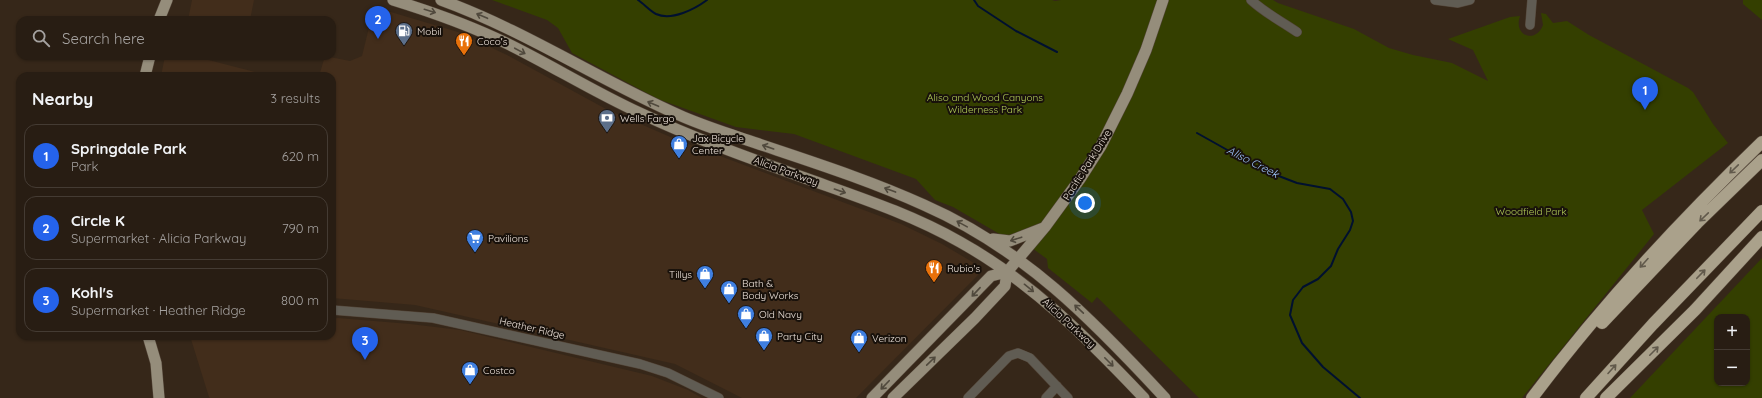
<!DOCTYPE html>
<meta charset="utf-8">
<style>
:root{--surface:#281d13;--page:#342a21;--text:#f1f3f6;--muted:#a5a2a0;--line:#443b33;--accent:#2563eb}
body{margin:0;font-family:Quicksand,sans-serif;background:var(--page);color:var(--text)}
.controls{position:absolute;right:12px;bottom:12px;display:grid;overflow:hidden;border-radius:8px;box-shadow:0 1px 3px #0004}
.controls button{width:36px;height:36px;display:grid;place-items:center;padding:0;border:0;border-bottom:1px solid var(--line);background:var(--surface);color:var(--text);font:20px sans-serif}
.you{position:absolute;left:1085px;top:203px;width:14px;height:14px;margin:-10px;border:3px solid #fff;border-radius:50%;background:#1a73e8;box-shadow:0 0 0 6px #1a73e833}
.badge{display:grid;place-items:center;width:26px;height:26px;border-radius:50%;background:var(--accent);color:#fff;font-size:13px;font-weight:700}
.pin{position:absolute;translate:-50% -33px;filter:drop-shadow(0 1px 2px #0008)}
.pin::after{content:'';position:absolute;top:21px;width:14px;height:12px;background:inherit;clip-path:polygon(0 0,100% 0,50% 100%)}
.list{margin:0;padding:0;list-style:none}
h2{display:flex;justify-content:space-between;align-items:center;height:52px;margin:0;padding:0 16px;font-size:17px}
h2 small{font-size:13px;font-weight:400;color:var(--muted)}
.list li{display:grid;grid-template-columns:26px 1fr auto;gap:12px;align-items:center;box-sizing:border-box;height:64px;margin:0 8px 8px;padding:0 8px;border:1px solid var(--line);border-radius:12px}
.list b{display:block;font-size:15px;white-space:nowrap}
.list p{margin:0;font-size:13px;white-space:nowrap;color:var(--muted)}
.list em{font-size:13px;font-style:normal;color:var(--muted)}
.icon{flex:none;width:22px;height:22px;fill:none;stroke:currentColor;stroke-width:2;stroke-linecap:round;stroke-linejoin:round}
.map{position:relative;flex:none;width:1762px;height:398px;overflow:hidden}
.search{position:absolute;background:var(--surface);box-shadow:0 1px 3px #0004;left:16px;top:16px;width:320px;height:44px;display:flex;align-items:center;gap:10px;box-sizing:border-box;padding:0 14px;border-radius:12px;color:var(--muted);font-size:15px}
.panel{position:absolute;background:var(--surface);box-shadow:0 1px 3px #0004;left:16px;top:72px;width:320px;height:268px;border-radius:12px}
.map>svg:first-child{display:block}
</style>
<div class="map">
<svg width="1762" height="398" viewBox="0 0 1762 398">
<rect width="100%" height="100%" fill="#362719"/>
<path fill="#422d1b" d="M192,0H254L250,20H188Z
M374,7L458,32L507,55L606,109L675,139L901,224L942,244L974,263L978,275L856,398H742L675,364L415,305L332,298V76H319L325,56L350,61L362,56Z
M165,56H193L270,76H161Z
M338,318L410,324L460,330L652,376L688,390L702,398H210L209,397L190,336H332V319Z"/>
<path fill="#343f00" fill-rule="evenodd" d="M492,0H1052L1055,1L1061,0H1273L1278,3L1354,29L1389,48L1413,55L1452,63L1488,81L1473,50L1448,39L1510,17L1520,16C1513,36 1536,44 1543,25L1541,13L1546,14L1553,23L1567,21L1589,35L1688,88L1693,92L1713,124L1728,143L1642,210L1654,234L1522,398H1199L1097,297L1092,303L1048,268L1047,259L1013,234L1003,236L953,207L935,200L916,179L794,134L736,127L658,99L572,53L558,28L547,20Z
M1743,0H1762V20L1743,4Z
M1762,258V398H1630ZM1717,317H1747V383H1717Z"/>
<g fill="none" stroke-linecap="round" stroke-linejoin="round">
<path stroke="#00102f" stroke-width="2" d="M638,0C644,4 650,11 656,14C672,21 695,9 707,0
M974,0L978,6L1016,31L1057,52
M1197,133L1263,170L1297,183L1330,189L1343,199L1351,212L1353,221L1350,230L1338,249L1331,266L1318,279L1303,287L1293,300L1290,315L1302,343L1323,367L1360,398"/>
<defs>
<path id="minor" d="M1251,0C1265,13 1281,21 1297,32
M1435,0L1458,3L1470,0
M1530,25L1532,0
M332,310L433,318L640,364L668,373L719,398
M968,398L1009,356L1018,353L1030,358L1068,398
M1046,398L1057,386"/>
<path id="major" d="M393,0C432,12 469,25 506,43C551,65 594,92 640,113C693,138 749,158 805,178C858,197 911,214 960,242C1032,282 1088,339 1144,398
M441,0C524,30 599,80 679,115C701,125 724,132 747,140C806,160 867,179 924,205C1024,249 1092,319 1165,398
M159,20L167,0
M145,76L150,56
M993,239L1010,241L1043,228
M148,336L156,363L159,398
M872,398L991,276L1007,272
M893,398L975,318L1005,286L1007,272L1045,227L1080,179L1101,146L1127,94L1146,50L1163,0"/>
<path id="highway" d="M1602,323L1697,223L1762,160
M1532,398C1601,306 1679,222 1762,142
M1586,398L1653,324L1762,211
M1606,398L1695,310L1762,237"/>
</defs>
<use href="#minor" stroke="#534538" stroke-width="10"/>
<use href="#major" stroke="#534538" stroke-width="12"/>
<use href="#highway" stroke="#534538" stroke-width="13"/>
<use href="#minor" stroke="#605c53" stroke-width="9"/>
<use href="#major" stroke="#958d7b" stroke-width="11"/>
<use href="#highway" stroke="#aaa18b" stroke-width="12"/>
</g>
<defs><path id="oneway-shaft" d="M-6 0H5M1.5-3L5.5 0L1.5 3" fill="none" stroke-width="1.6" stroke-linecap="round" stroke-linejoin="round"/></defs>
<g stroke="#50493d">
<use href="#oneway-shaft" transform="translate(430 11) rotate(17)"/>
<use href="#oneway-shaft" transform="translate(482 16) rotate(-157)"/>
<use href="#oneway-shaft" transform="translate(520 51) rotate(28)"/>
<use href="#oneway-shaft" transform="translate(653 104) rotate(-157)"/>
<use href="#oneway-shaft" transform="translate(768 147) rotate(-161)"/>
<use href="#oneway-shaft" transform="translate(890 190) rotate(-160)"/>
<use href="#oneway-shaft" transform="translate(840 191) rotate(19)"/>
<use href="#oneway-shaft" transform="translate(962 224) rotate(-151)"/>
<use href="#oneway-shaft" transform="translate(1016 239) rotate(162)"/>
<use href="#oneway-shaft" transform="translate(1029 288) rotate(39)"/>
<use href="#oneway-shaft" transform="translate(976 292) rotate(133)"/>
<use href="#oneway-shaft" transform="translate(1079 309) rotate(-137)"/>
<use href="#oneway-shaft" transform="translate(931 361) rotate(-44)"/>
<use href="#oneway-shaft" transform="translate(1109 362) rotate(45)"/>
<use href="#oneway-shaft" transform="translate(885 385) rotate(134)"/>
</g>
<g stroke="#61594b">
<use href="#oneway-shaft" transform="translate(1734 169) rotate(136)"/>
<use href="#oneway-shaft" transform="translate(1704 217) rotate(136)"/>
<use href="#oneway-shaft" transform="translate(1644 263) rotate(132)"/>
<use href="#oneway-shaft" transform="translate(1701 274) rotate(-46)"/>
<use href="#oneway-shaft" transform="translate(1654 351) rotate(-45)"/>
<use href="#oneway-shaft" transform="translate(1612 369) rotate(-48)"/>
</g>
<defs>
<symbol id="fuel-pin" viewBox="-11 -11 22 30"><path d="M0 17L-7.5 6A9.5 9.5 0 1 1 7.5 6Z" fill="#5c6f8a" stroke="#18110b"/><path d="M-5.5-6h7V0h2V4h1.3V-2.5L3-4.5l.8-.8L6-3V5H2.5V1h-1V6h-7ZM-4.2-4.7v3.2H.2V-4.7Z" fill="#fff"/></symbol>
<symbol id="restaurant-pin" viewBox="-11 -11 22 30"><path d="M0 17L-7.5 6A9.5 9.5 0 1 1 7.5 6Z" fill="#e8710a" stroke="#18110b"/><path d="M-5-6h1v4h1v-4h1v4h1v-4h1v5L-1.5 .5V6h-2V.5L-5-1ZM5-6V6H3V1.5H1.5Q1.5-4 5-6Z" fill="#fff"/></symbol>
<symbol id="bank-pin" viewBox="-11 -11 22 30"><path d="M0 17L-7.5 6A9.5 9.5 0 1 1 7.5 6Z" fill="#5c6f8a" stroke="#18110b"/><path d="M-6-4H6V4H-6ZM0-2.3a2.3 2.3 0 1 0 0 4.6a2.3 2.3 0 1 0 0-4.6Z" fill="#fff"/></symbol>
<symbol id="shop-pin" viewBox="-11 -11 22 30"><path d="M0 17L-7.5 6A9.5 9.5 0 1 1 7.5 6Z" fill="#3f7fe0" stroke="#18110b"/><path d="M-5-2.5h2.3a2.7 3.5 0 0 1 5.4 0H5L5.5 6h-11ZM-1.5-2.5h3a1.5 2.3 0 0 0-3 0Z" fill="#fff"/></symbol>
<symbol id="supermarket-pin" viewBox="-11 -11 22 30"><path d="M0 17L-7.5 6A9.5 9.5 0 1 1 7.5 6Z" fill="#3f7fe0" stroke="#18110b"/><path d="M-6-5.5h2.5l.6 2H6L4.5 2H-2.5L-4.4-4H-6ZM-1.5 3.2a1.3 1.3 0 1 0 .1 0ZM3 3.2a1.3 1.3 0 1 0 .1 0Z" fill="#fff"/></symbol>
</defs>
<g fill-rule="evenodd">
<use href="#fuel-pin" x="394" y="21" width="20" height="27"/>
<use href="#restaurant-pin" x="454" y="31" width="20" height="27"/>
<use href="#bank-pin" x="597" y="108" width="20" height="27"/>
<use href="#shop-pin" x="669" y="134" width="20" height="27"/>
<use href="#supermarket-pin" x="465" y="228" width="20" height="27"/>
<use href="#restaurant-pin" x="924" y="258" width="20" height="27"/>
<use href="#shop-pin" x="695" y="264" width="20" height="27"/>
<use href="#shop-pin" x="719" y="279" width="20" height="27"/>
<use href="#shop-pin" x="736" y="304" width="20" height="27"/>
<use href="#shop-pin" x="754" y="326" width="20" height="27"/>
<use href="#shop-pin" x="849" y="328" width="20" height="27"/>
<use href="#shop-pin" x="460" y="360" width="20" height="27"/>
</g>
<g text-anchor="middle" dominant-baseline="central" stroke-width="4" stroke-linejoin="round" paint-order="stroke">
<g font-size="10" fill="#ece1d9" stroke="#18110b" text-anchor="start">
<text x="417" y="31">Mobil</text>
<text x="477" y="41">Coco's</text>
<text x="620" y="118">Wells Fargo</text>
<text x="692" y="138">Jax Bicycle<tspan x="692" dy="12">Center</tspan></text>
<text x="488" y="238">Pavilions</text>
<text x="947" y="268">Rubio's</text>
<text x="692" y="274" text-anchor="end">Tillys</text>
<text x="742" y="283">Bath &amp;<tspan x="742" dy="12">Body Works</tspan></text>
<text x="759" y="314">Old Navy</text>
<text x="777" y="336">Party City</text>
<text x="872" y="338">Verizon</text>
<text x="483" y="370">Costco</text>
</g>
<g font-size="10" fill="#b2cc58" stroke="#18110b">
<text x="985" y="97">Aliso and Wood Canyons<tspan x="985" dy="12">Wilderness Park</tspan></text>
<text x="1531" y="211">Woodfield Park</text>
</g>
<g font-size="10" fill="#ece1d9" stroke="#18110b">
<text transform="translate(1087 165) rotate(-58)">Pacific Park Drive</text>
<text transform="translate(786 171) rotate(20)">Alicia Parkway</text>
<text transform="translate(1069 323) rotate(43)">Alicia Parkway</text>
<text transform="translate(532 328) rotate(13)">Heather Ridge</text>
</g>
<g font-size="11" font-style="italic" fill="#9cc2f8" stroke="#18110b">
<text transform="translate(1253 162) rotate(27)">Aliso Creek</text>
</g>
</g>
</svg>
<div class="controls">
<button>+</button>
<button>−</button>
</div>
<div class="you"></div>
<div class="pin badge" style="left:1645px;top:110px">1</div>
<div class="pin badge" style="left:378px;top:39px">2</div>
<div class="pin badge" style="left:365px;top:360px">3</div>
<div class="search"><svg class="icon" aria-label="search" viewBox="0 0 24 24"><circle cx="10" cy="10" r="6"/><path d="M15 15l6 6"/></svg>Search here</div>
<section class="panel">
<h2>Nearby<small>3 results</small></h2>
<ul class="list">
<li><span class="badge">1</span><div><b>Springdale Park</b><p>Park</p></div><em>620 m</em></li>
<li><span class="badge">2</span><div><b>Circle K</b><p>Supermarket · Alicia Parkway</p></div><em>790 m</em></li>
<li><span class="badge">3</span><div><b>Kohl's</b><p>Supermarket · Heather Ridge</p></div><em>800 m</em></li>
</ul>
</section>
</div>
